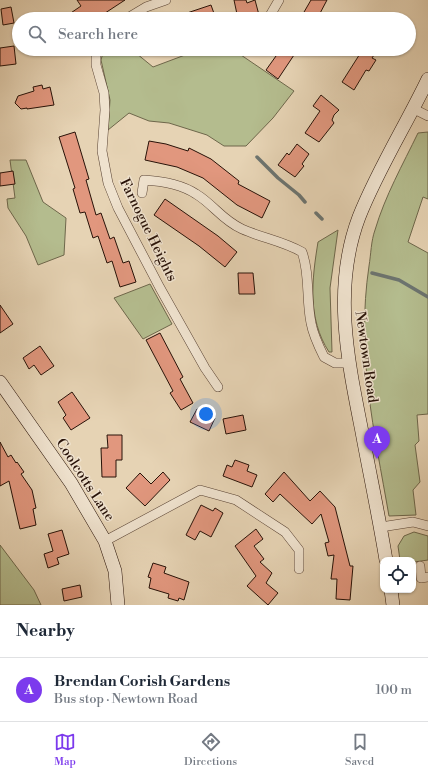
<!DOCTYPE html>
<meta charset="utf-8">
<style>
:root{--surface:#fff;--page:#f2f2f3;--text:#1f2937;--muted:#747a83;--line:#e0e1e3;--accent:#7c3aed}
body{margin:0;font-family:"Libre Bodoni",serif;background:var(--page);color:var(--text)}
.controls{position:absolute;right:12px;bottom:12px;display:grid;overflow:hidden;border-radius:8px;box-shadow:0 1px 3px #0004}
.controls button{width:36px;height:36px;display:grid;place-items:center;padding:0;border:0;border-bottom:1px solid var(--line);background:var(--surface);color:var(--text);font:20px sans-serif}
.you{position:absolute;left:206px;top:414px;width:14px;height:14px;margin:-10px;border:3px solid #fff;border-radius:50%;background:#1a73e8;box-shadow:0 0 0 6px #1a73e833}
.badge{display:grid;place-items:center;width:26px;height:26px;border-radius:50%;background:var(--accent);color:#fff;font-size:13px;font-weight:700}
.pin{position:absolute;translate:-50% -33px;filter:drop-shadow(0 1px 2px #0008)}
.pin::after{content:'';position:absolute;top:21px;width:14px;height:12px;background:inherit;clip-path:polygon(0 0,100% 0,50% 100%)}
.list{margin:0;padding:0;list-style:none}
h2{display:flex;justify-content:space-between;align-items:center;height:52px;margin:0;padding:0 16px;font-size:17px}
h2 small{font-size:13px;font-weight:400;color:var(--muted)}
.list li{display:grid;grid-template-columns:26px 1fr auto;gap:12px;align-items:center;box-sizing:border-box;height:64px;padding:0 16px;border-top:1px solid var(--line)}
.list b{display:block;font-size:15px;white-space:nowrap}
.list p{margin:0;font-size:13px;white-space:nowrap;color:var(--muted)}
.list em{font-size:13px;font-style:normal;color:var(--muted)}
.icon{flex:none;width:22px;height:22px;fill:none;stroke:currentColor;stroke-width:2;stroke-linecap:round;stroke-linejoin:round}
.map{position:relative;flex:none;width:428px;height:605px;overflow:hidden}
.search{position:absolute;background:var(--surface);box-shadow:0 1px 3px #0004;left:12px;right:12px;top:12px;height:44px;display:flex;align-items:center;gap:10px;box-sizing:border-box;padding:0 14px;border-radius:22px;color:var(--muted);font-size:15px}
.sheet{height:116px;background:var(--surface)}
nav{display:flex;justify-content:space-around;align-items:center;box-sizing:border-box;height:56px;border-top:1px solid var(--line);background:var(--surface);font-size:11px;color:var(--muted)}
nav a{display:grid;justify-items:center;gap:2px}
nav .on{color:var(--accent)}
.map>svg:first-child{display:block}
</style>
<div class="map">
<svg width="428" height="605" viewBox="0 0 428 605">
<rect width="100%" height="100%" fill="#e6d3b4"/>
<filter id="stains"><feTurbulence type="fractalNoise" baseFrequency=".005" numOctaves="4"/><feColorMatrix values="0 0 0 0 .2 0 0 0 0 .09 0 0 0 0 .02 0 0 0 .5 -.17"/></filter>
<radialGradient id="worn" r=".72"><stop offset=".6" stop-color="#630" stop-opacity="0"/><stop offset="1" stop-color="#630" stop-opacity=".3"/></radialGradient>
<path fill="#b4bc8e" stroke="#6e674b" d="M104,49H131L153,67L201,49H237L241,55L294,91L273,118L246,146H224L207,135L169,123L149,121L129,113L108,130L110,100L101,60Z
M428,132V199L423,197L408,242L428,253V414L417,415L419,441L415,445L420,482L413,490L416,515L389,516C374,430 356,354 369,266C371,254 371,241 375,230C385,196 403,164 418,133Z
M10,160H26L43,202L66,218L64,255L38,265L26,236L8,208L7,199L15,198Z
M338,230L330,288L332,352H329C307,318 312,279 318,242Z
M150,284L172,324L143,339L114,298Z
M414,532L428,536V560L414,562L415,584H413V560H400L398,546L404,536Z
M0,545L34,590L41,605H0Z"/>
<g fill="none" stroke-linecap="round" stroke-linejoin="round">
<path stroke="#6c7470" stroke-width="3.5" d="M257,157L278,178L299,195L305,202
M316,213L322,219
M372,273L399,280L428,297"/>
</g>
<path fill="#e1977e" stroke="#281208" d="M77,0H125L96,19H62L81,6Z
M234,0H246L247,3L255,0L259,15L248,19H238Z
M311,0H327L317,19H300Z
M211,5L216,19H175V17Z
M11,7L14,23L3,25L1,9Z
M14,46L16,64L0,66V48Z
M281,49H298L278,79L266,70Z
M363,49H378L372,58L376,60L369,71L366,70L354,90L342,82Z
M42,85L43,89L50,87L54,105L27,109V108L21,109L15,103L18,96L34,91L33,87Z
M321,95L339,110L334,115L332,120L334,123L319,142L305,133L320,111L313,106Z
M75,132L89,179L86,180L96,215L101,213L110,239L114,237L123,263L129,261L136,282L120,287L112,261L107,263L98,236L93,238L85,212L80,213L73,189L75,188L59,137Z
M149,141L166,144L188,151L189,148L211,159L239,181L238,184L270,201L262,218L237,205L203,178L177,167L145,160Z
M297,144L309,154L302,164L304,166L295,177L278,165L287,153L289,155Z
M13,171L15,184L0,186V173Z
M165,199L218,236L237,252L225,267L199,246L154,215Z
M238,273H253L255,294H239Z
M0,305L13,324L0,333Z
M160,333L183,377L180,379L193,403L181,410L170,393L173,391L146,340Z
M40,346L54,366L41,375L34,365L29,369L23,358Z
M72,392L90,418L71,430L63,418L66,415L58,402Z
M197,409L215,418L209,431L190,422Z
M243,415L246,430L226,434L223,419Z
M107,435H122V460H116V477H102L101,448H108Z
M0,442L8,457L11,455L16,463L17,462L24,472L21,474L32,490L36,508L33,509L36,525L20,529L9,481L0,486Z
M235,460L249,465L247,471L257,475L252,487L223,476L227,465L232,467Z
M163,472L170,480L145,506L126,488L140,473L151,484Z
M284,472L310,501L320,491L335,507L350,566H353L350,600L336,599L337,579H331L334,555L328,556L325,543L329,542L321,514L312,524L280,494L273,502L265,494Z
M201,505L213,511L215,508L223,513L211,537L200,531L195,540L186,535Z
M256,529L263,539L254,546L264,559L260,562L272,573L266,583L278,593L268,605L247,586L256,576L235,546Z
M62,530L69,554L57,558L59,564L48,568L44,554L53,551L48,534Z
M153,563L166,567L164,573L189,582L184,600L179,598L178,601L168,598L169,594L149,588L151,578L148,577Z
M80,585L82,597L64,601L62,589Z"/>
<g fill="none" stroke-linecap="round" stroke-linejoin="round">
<defs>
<path id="street" d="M126,19L146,7L166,0
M268,19L279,0
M96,49V65L104,93L105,110L102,151L108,183L118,208L160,288L205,368L218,387
M247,49L250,51L251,49
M414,109L428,116
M142,193L144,180C161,181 181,184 196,194C213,204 222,220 242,229C262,238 283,241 302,252C310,274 306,299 311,323C313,334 319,347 324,357L335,363H348
M381,527L413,522L428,526
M105,541L200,490L236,500L285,532L299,550V569
M420,566L421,578L428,577"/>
<path id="secondary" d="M0,382L71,483L105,541L115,571L118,605
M386,560C379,517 370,475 362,432C348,361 332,288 359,217C378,169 406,125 428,79
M391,590L393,605"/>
</defs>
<use href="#street" stroke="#584233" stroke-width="10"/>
<use href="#secondary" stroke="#281208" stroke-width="14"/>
<use href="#street" stroke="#efe2ce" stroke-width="9"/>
<use href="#secondary" stroke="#efe2ce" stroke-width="13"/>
</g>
<g text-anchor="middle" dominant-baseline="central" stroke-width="3" stroke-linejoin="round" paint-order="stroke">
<g font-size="14" fill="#281208" stroke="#efe2ce">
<text transform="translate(148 230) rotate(64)">Farnogue Heights</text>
<text transform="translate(366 357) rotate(82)">Newtown Road</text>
<text transform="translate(85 480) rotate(57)">Coolcotts Lane</text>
</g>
</g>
<rect width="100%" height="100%" filter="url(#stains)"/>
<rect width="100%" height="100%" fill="url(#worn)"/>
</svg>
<div class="controls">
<button><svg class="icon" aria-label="locate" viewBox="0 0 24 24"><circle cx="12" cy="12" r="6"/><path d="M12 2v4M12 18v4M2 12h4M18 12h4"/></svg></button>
</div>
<div class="you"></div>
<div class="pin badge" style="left:377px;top:459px">A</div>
<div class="search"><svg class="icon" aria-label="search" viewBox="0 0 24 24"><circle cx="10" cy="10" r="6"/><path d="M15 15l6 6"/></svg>Search here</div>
</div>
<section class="sheet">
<h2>Nearby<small></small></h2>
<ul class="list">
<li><span class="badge">A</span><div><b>Brendan Corish Gardens</b><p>Bus stop · Newtown Road</p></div><em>100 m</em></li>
</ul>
</section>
<nav>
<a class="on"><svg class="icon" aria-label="map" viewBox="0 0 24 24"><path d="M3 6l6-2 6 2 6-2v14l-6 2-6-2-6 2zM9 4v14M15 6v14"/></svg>Map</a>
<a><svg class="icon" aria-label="directions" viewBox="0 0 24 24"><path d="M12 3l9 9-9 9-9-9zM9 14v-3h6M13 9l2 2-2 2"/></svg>Directions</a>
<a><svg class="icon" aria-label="saved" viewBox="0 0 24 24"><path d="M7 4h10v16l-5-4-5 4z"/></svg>Saved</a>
</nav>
